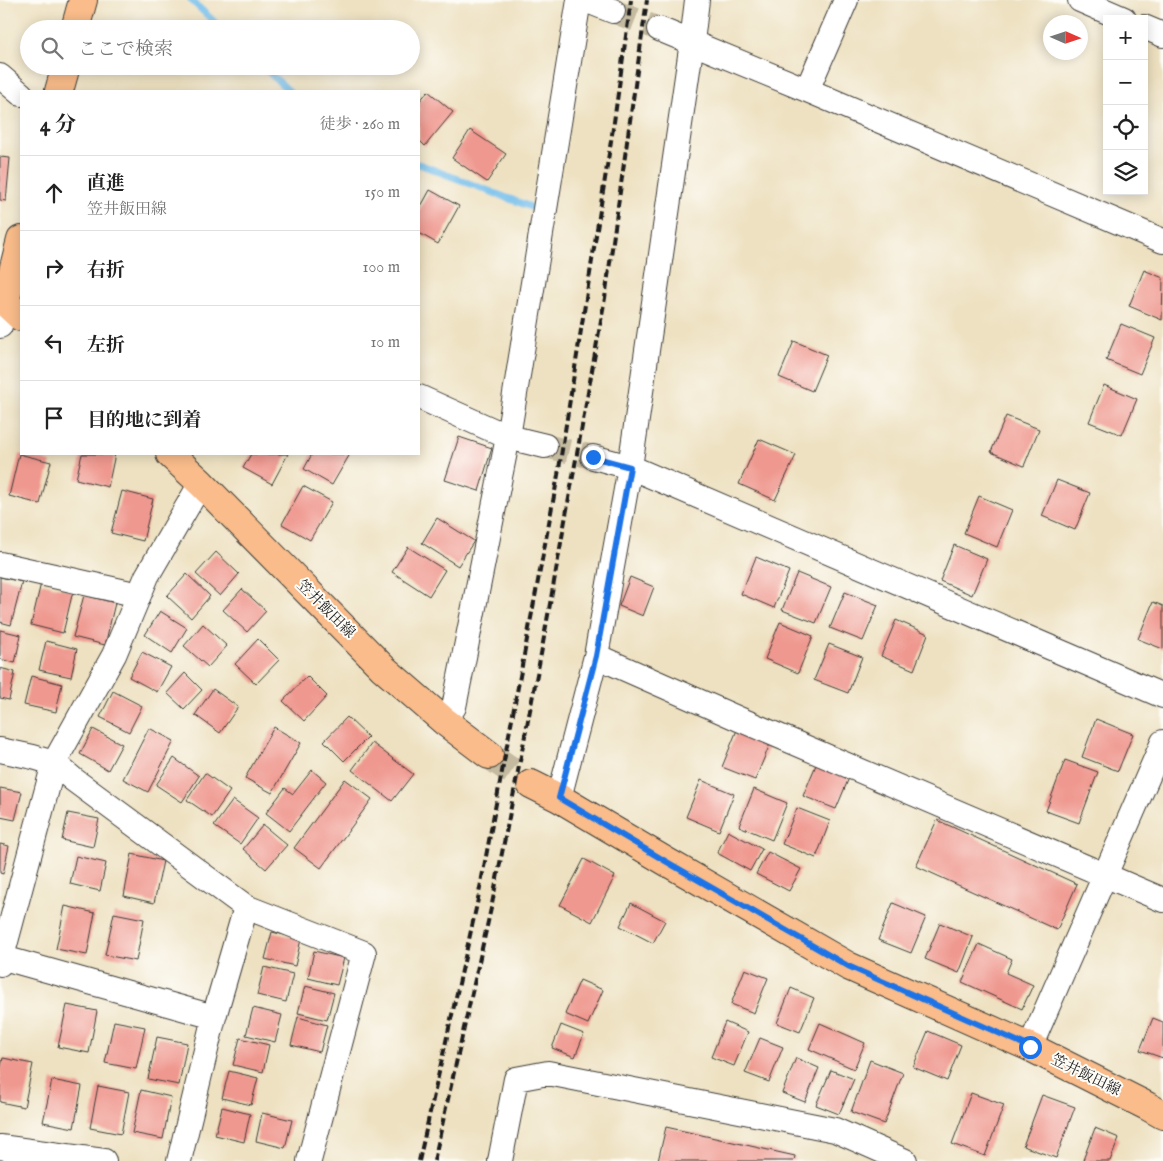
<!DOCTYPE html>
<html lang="ja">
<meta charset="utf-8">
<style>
:root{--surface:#fff;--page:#f2f2f2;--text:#222;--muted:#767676;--line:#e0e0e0}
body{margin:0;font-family:"IM FELL English","Noto Serif JP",serif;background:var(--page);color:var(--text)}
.controls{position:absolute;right:15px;top:15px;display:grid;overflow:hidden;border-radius:0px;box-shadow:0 2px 12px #0003}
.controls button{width:45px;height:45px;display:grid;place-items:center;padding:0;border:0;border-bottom:1px solid var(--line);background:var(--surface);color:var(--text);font:25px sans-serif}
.compass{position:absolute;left:1043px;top:15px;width:45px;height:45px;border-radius:50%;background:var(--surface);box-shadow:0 2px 12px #0003;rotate:93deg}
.stop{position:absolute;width:15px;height:15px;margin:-11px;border:4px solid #1a73e8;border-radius:50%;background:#fff}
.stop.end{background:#1a73e8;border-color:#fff;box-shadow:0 1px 5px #0008}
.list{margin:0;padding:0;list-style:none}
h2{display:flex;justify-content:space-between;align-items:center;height:65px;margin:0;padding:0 20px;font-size:21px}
h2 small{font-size:16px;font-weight:400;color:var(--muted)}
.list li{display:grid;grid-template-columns:32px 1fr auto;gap:15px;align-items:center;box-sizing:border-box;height:75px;padding:0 20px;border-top:1px solid var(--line)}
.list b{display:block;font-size:19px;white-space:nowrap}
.list p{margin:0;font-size:16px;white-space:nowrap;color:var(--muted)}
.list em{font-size:16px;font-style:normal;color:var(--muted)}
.icon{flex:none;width:28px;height:28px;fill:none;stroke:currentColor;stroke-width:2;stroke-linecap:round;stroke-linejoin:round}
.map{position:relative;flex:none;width:1163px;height:1161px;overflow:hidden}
.search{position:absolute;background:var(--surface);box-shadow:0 2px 12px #0003;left:20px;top:20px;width:400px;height:55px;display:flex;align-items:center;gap:12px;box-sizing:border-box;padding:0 18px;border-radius:28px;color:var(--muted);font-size:19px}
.panel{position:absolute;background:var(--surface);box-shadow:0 2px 12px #0003;left:20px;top:90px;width:400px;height:365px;border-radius:0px}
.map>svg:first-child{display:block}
</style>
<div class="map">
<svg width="1163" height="1161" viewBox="0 0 1163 1161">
<rect width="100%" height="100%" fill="#fdfcf7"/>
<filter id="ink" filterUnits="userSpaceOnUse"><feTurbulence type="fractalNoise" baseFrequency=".02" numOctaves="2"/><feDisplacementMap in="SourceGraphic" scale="10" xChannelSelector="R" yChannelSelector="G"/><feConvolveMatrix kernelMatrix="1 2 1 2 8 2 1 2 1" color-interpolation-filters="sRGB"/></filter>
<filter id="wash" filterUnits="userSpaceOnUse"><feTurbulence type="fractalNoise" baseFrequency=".0096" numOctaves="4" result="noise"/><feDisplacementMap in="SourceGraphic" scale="20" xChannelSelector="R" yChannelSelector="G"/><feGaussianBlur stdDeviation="1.12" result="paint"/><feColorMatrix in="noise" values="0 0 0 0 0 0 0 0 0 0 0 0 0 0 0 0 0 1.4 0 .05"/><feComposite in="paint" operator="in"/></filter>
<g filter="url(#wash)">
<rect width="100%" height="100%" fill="#eee1c1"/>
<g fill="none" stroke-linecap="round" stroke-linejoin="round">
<path stroke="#72beeb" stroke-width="7" d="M191,0L222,29
M262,66L289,91
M419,164L536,209"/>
</g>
<g id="blocks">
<path fill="#ef988f" d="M428,91L453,112L425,146L419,140V102Z
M470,130L506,154L487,182L452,158Z
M0,157L10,158L6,201L0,200Z
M430,190L459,206L438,244L419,233V210Z
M1144,270L1163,278L1162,320L1129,306Z
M1121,324L1155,338L1140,374L1106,360Z
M794,341L827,355L812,391L779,377Z
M1104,385L1137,399L1122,435L1089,422Z
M1006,416L1039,429L1024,466L991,452Z
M459,437L492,448L479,491L445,480Z
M759,439L796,455L775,500L739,484Z
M19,454L51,462L40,504L9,496Z
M82,454H115L108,487L76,479Z
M251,454H288L272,484L243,468Z
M312,454H350L332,485L304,469Z
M1057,480L1090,493L1075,530L1042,516Z
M303,486L332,502L310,540L282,524Z
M122,491L153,499L143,541L111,533Z
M979,496L1012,510L997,547L964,533Z
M437,518L474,541L458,566L422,543Z
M954,545L987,559L972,595L940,581Z
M408,547L445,570L429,596L392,572Z
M216,552L239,574L220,596L196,574Z
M756,557L789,571L774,608L741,594Z
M797,573L831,587L816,623L782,610Z
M187,574L210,596L191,618L167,596Z
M0,577L22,582L11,625L0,622Z
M630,577L654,587L643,616L619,606Z
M41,583L73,591L63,633L31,625Z
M242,589L266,611L247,632L223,610Z
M845,592L878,605L863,641L830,628Z
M84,595L115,603L105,645L73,637Z
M1153,602L1163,606V649L1138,639Z
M160,611L187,628L172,653L145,635Z
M896,620L928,634L914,670L881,656Z
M780,622L813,636L798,673L765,659Z
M203,624L227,646L208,667L184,646Z
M0,630L21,635L15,663L0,659Z
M258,639L279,660L256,684L235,664Z
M46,641L77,649L71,677L39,670Z
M829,644L862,657L848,693L814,680Z
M142,652L171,667L157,692L129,677Z
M0,668L15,672L9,700L0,698Z
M185,673L202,690L184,709L167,693Z
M31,676L62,684L56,712L24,705Z
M307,676L327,696L304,721L283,701Z
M213,689L238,707L220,733L195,715Z
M113,691L142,706L129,732L100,717Z
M347,717L368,737L344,761L324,741Z
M1096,719L1133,734L1118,771L1082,757Z
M274,727L301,743L272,793L245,778Z
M149,728L174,741L148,792L123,779Z
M93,729L122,744L108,770L80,754Z
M737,730L770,744L755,780L722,767Z
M372,743L413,774L392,801L352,770Z
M174,758L199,776L182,802L156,785Z
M818,760L851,773L836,809L803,796Z
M1065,760L1098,772L1079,823L1046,811Z
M312,770L326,782L289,831L266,813L285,788L293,794Z
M205,773L230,791L212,817L187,800Z
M345,779L372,799L321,868L294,848Z
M701,780L734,794L719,831L686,817Z
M0,788L22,792L15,820L0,817Z
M754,789L787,803L772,840L739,826Z
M233,800L258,818L240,844L214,826Z
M797,808L830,821L816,858L782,844Z
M68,813L99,819L93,847L62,840Z
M937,820L1077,884L1057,930L916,866Z
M263,825L287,845L266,869L243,849Z
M728,831L762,849L750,871L717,853Z
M0,844L9,846L3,874L0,873Z
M768,852L801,869L789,891L756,874Z
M132,854L163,861L154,903L124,896Z
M76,856L106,863L100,891L70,884Z
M584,859L615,876L592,922L560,905Z
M631,903L665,921L653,943L620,926Z
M893,903L926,917L911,953L878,940Z
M65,906L95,913L87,955L56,949Z
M114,913L144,919L136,961L105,955Z
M940,923L973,937L959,973L925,959Z
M272,932L301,939L295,966L265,959Z
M979,944L1012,959L1006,973L1033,985L1022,1009L962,982Z
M314,951L344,958L337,985L308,978Z
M264,967L293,974L286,1002L257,995Z
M745,969L768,978L754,1013L731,1004Z
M580,980L603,990L588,1024L565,1014Z
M305,986L334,993L327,1020L298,1013Z
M791,988L814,998L800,1032L777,1023Z
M67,1005L97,1011L89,1053L58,1047Z
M253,1008L282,1015L275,1042L246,1035Z
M298,1017L327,1025L320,1052L291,1045Z
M1153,1018L1163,1022V1058L1140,1050Z
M114,1021L145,1027L136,1069L105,1063Z
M725,1022L748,1032L734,1066L711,1057Z
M820,1023L865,1043L854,1069L809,1049Z
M561,1025L584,1034L575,1057L552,1048Z
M928,1031L961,1045L947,1081L913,1067Z
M157,1037L187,1043L179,1085L148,1079Z
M240,1038L269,1045L263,1072L233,1065Z
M760,1038L783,1047L769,1082L745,1073Z
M3,1058L33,1064L24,1107L0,1102V1070Z
M796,1058L819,1068L805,1102L782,1093Z
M870,1060L903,1073L884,1124L851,1112Z
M831,1070L854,1079L839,1114L816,1105Z
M229,1071L258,1078L251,1105L222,1098Z
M52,1080L82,1086L74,1128L43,1122Z
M98,1086L129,1092L121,1134L90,1128Z
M141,1090L171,1097L163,1139L132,1133Z
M971,1093L1004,1105L985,1156L952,1144Z
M1042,1095L1075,1107L1056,1158L1023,1146Z
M222,1107L250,1114L244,1142L215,1135Z
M262,1113L292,1120L285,1148L256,1141Z
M666,1127L795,1156L794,1161H658Z
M1095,1128L1119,1138L1110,1161H1086L1083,1160Z"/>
</g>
</g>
<g filter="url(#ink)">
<use href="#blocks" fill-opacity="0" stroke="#3c3a35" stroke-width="1"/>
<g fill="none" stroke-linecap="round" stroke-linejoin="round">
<path stroke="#c4baa0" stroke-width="24" stroke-dasharray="24 12" stroke-linecap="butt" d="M613,11L659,29
M545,446L593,457"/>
<path stroke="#c4baa0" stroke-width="28" stroke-dasharray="28 14" stroke-linecap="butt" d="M489,755L531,784"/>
<defs>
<path id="minor" d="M585,0L613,11
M1080,0L1124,19
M1144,27L1163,35
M659,29L807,90L1163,241
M0,76L21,94
M807,90L846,0
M0,299L5,302L0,326
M419,397L508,437L579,0
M593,457L630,467L1163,696
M0,564L139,595
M596,656L739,719L1163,900
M444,721L454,707L508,437L545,446
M0,750L33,757L54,763L74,780L246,907L364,953L309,1161
M559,798L596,656L630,467L692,42L697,0
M0,957L214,1017
M0,964L54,763L114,655L147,576L201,483
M1030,1047L1163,742
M0,1147L104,1161
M179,1161L214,1017L246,907
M500,1161L516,1079L548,1073L835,1130L905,1161"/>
<path id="major" d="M75,29L83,0
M59,91L66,66
M21,240L5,302L21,317
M170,454L201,483L383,668L444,721L489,755
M531,784L559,798L667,862L848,966L1030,1047L1147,1106L1163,1115"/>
</defs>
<use href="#minor" stroke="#3c3a35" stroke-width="26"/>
<use href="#major" stroke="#3c3a35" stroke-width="30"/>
<use href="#minor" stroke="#fff" stroke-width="24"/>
<use href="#major" stroke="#f9bc8a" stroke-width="28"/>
<path stroke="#1c1c1c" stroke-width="4" stroke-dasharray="8 4" stroke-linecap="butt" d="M419,1161L477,904L558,475L614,122L631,0
M434,1161L492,904L541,654L605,298L647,0"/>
</g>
</g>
<g fill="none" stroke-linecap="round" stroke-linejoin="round" filter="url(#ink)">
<path stroke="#1a73e8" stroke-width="6" d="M593,457L630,467L596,656L559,798L667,862L848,966L1030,1047"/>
</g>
<g text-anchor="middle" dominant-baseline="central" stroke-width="4" stroke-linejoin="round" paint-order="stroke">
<g font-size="15" fill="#1c1c1c" stroke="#fdfcf7">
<text transform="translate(326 609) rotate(45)">笠井飯田線</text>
<text transform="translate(1086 1075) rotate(26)">笠井飯田線</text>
</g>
</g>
</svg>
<div class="controls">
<button>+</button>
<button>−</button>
<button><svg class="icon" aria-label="locate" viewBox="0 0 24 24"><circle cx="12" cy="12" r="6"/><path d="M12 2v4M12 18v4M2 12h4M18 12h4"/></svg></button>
<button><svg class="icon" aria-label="layers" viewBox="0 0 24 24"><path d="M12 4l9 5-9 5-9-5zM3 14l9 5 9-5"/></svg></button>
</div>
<svg class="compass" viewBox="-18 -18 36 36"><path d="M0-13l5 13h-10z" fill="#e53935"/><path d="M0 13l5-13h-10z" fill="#767676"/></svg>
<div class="stop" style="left:1030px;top:1047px"></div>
<div class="stop end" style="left:593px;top:457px"></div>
<div class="search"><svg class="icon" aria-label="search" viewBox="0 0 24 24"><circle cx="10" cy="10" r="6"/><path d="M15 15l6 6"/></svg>ここで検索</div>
<section class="panel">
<h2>4 分<small>徒歩 · 260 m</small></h2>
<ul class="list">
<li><svg class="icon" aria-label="ahead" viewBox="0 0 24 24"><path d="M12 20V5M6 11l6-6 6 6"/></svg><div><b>直進</b><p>笠井飯田線</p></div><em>150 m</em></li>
<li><svg class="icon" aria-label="right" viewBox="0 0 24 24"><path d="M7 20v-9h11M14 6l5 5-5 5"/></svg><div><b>右折</b></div><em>100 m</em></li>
<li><svg class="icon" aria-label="left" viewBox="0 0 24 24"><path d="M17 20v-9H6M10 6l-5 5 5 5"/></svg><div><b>左折</b></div><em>10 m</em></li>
<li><svg class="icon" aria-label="arrive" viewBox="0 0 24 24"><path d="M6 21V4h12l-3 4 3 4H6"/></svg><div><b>目的地に到着</b></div></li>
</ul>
</section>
</div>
